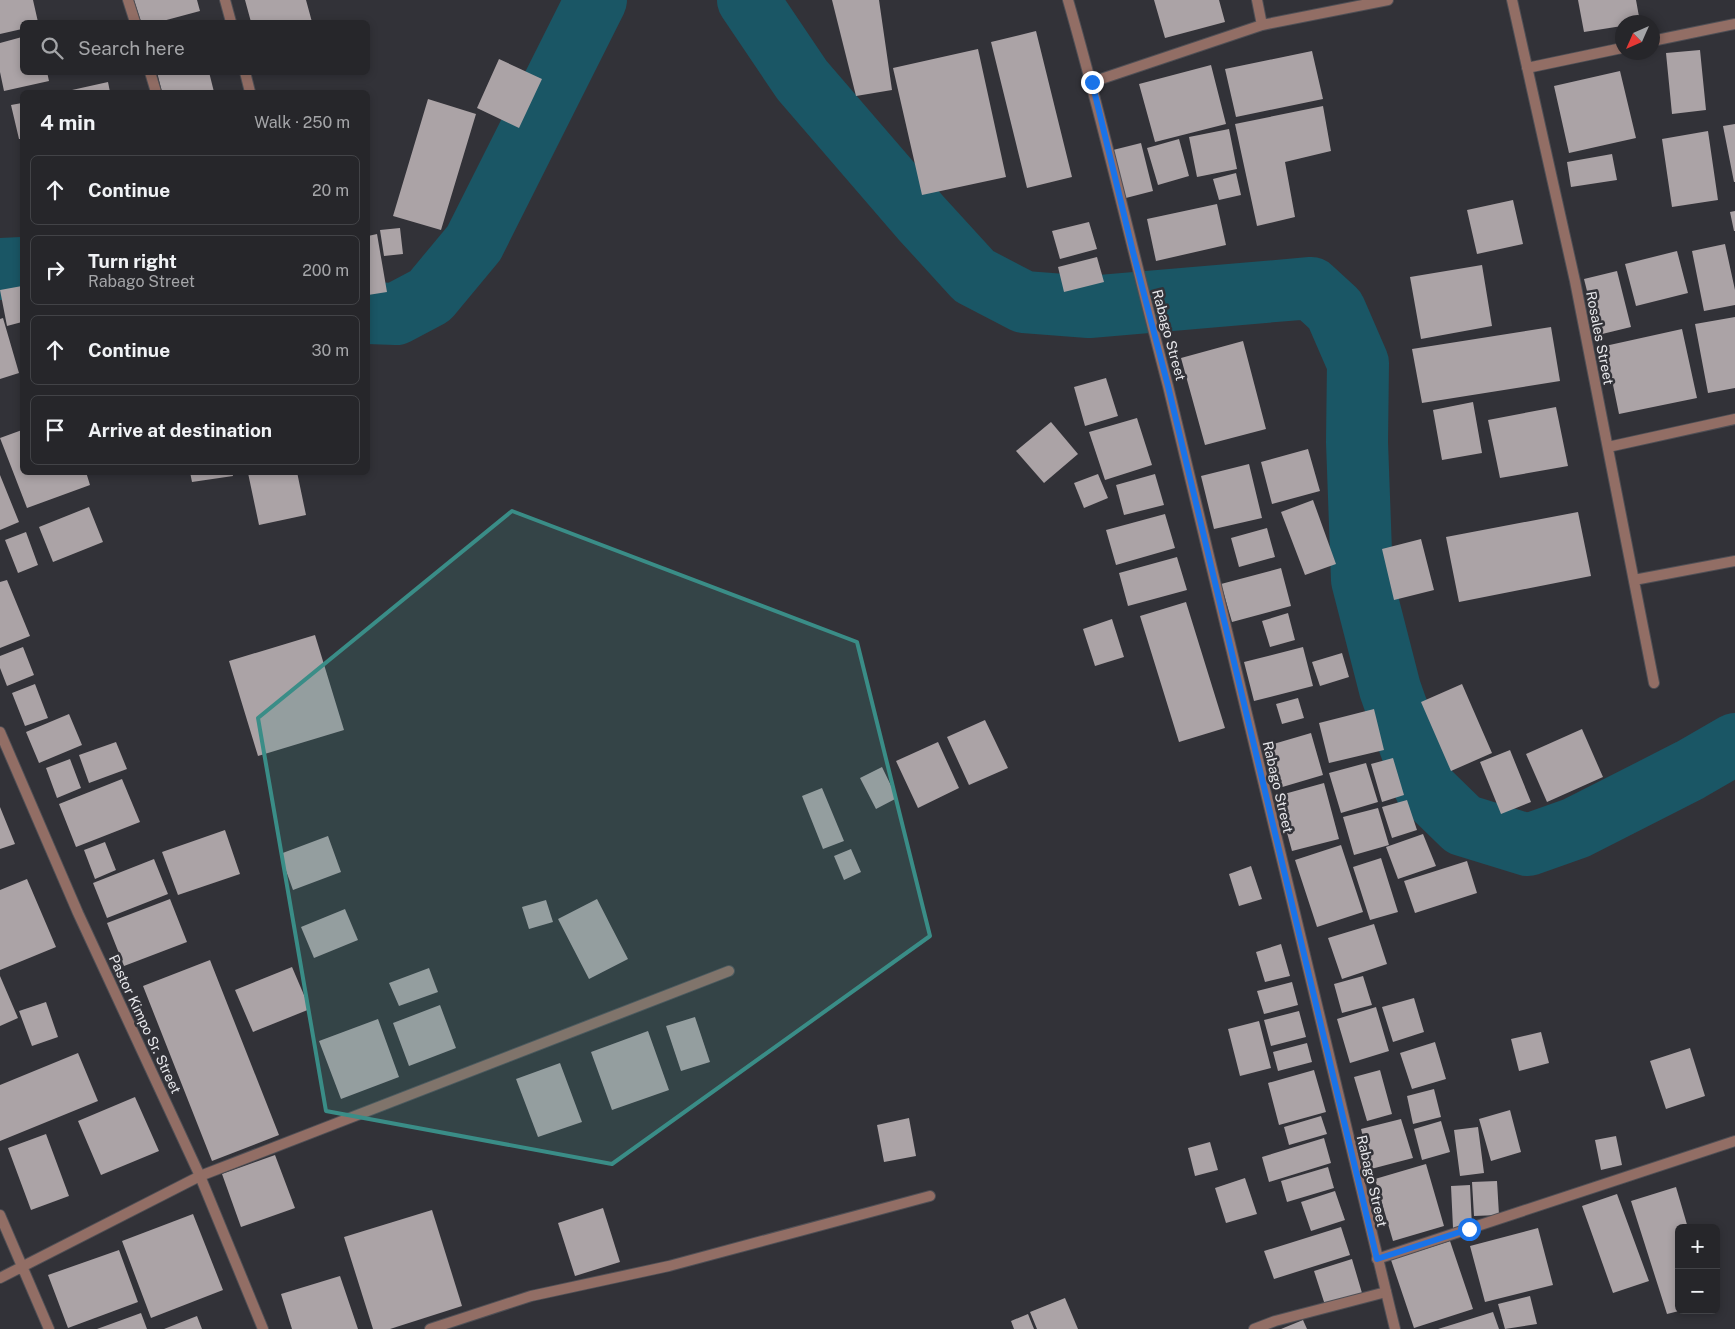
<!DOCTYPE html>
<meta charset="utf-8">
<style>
:root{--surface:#26262a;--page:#323236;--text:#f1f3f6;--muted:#a4a5a8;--line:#424347}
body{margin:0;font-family:"Public Sans",sans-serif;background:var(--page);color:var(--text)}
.controls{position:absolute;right:15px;bottom:15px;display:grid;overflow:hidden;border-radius:8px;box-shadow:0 2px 8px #0003}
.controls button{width:45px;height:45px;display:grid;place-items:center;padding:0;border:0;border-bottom:1px solid var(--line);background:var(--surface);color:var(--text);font:25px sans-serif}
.compass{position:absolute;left:1615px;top:15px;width:45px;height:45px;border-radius:50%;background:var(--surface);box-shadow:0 2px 8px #0003;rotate:225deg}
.stop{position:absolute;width:15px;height:15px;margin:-11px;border:4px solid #1a73e8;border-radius:50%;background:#fff}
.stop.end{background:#1a73e8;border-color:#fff;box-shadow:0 1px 5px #0008}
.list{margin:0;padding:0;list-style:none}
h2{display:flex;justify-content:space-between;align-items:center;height:65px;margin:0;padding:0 20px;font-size:21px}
h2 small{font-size:16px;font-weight:400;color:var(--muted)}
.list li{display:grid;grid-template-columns:32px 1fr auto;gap:15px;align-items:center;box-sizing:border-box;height:70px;margin:0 10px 10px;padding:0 10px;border:1px solid var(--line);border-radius:8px}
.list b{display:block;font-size:19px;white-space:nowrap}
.list p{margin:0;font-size:16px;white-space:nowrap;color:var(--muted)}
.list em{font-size:16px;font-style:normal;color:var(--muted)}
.icon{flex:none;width:28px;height:28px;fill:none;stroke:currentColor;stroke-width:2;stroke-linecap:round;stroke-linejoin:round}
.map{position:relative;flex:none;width:1735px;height:1329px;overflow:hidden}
.search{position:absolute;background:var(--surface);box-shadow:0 2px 8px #0003;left:20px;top:20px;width:350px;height:55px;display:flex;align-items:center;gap:12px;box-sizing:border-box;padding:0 18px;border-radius:8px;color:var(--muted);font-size:19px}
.panel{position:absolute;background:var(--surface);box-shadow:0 2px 8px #0003;left:20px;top:90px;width:350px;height:385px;border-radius:8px}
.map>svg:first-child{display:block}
</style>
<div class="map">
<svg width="1735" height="1329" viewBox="0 0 1735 1329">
<rect width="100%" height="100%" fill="#323238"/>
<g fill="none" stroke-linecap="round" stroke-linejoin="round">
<path stroke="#1a5665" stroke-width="62" d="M748,0L802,80L921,218L974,276L1024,302L1089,307L1311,288L1335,310L1358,363L1357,442L1362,580L1390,689L1425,788L1463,825L1528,845L1576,828L1690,770L1735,744
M0,269L22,268
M368,313L396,314L430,296L474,243L596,0"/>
</g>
<path fill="#aba3a6" d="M0,0H33L38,22H22V29L0,34Z
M134,0H197L200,11L159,22H141Z
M245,0H306L312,22H251Z
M832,0H879L892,90L856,96Z
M1154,0H1219L1225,22L1165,38Z
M1578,0H1636L1640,22H1622V26L1584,32Z
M1036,31L1072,177L1027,188L991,42Z
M22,37V72H47L49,81L4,91L0,72V43Z
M978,49L1006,177L922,195L893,68Z
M1700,50L1706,110L1672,114L1666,53Z
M1312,51L1323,99L1236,117L1225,69Z
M499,59L542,79L519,128L477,108Z
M1211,65L1226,124L1155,142L1139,84Z
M1620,71L1636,138L1569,153L1554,86Z
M157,72H209L214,92H162Z
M108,82L110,92H63Z
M428,99L476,114L441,230L393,216Z
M22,103V139H19L11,105Z
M1323,106L1331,151L1285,162L1295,217L1257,226L1235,124Z
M1735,124V182H1734L1723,126Z
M1229,129L1237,169L1197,177L1189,137Z
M1708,131L1718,200L1672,207L1662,139Z
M1179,139L1189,176L1158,185L1147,148Z
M1141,143L1153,191L1122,199L1109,151Z
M1612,154L1617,180L1571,187L1567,162Z
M1236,173L1241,195L1219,200L1213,179Z
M1513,200L1523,244L1477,254L1467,210Z
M1217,204L1226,245L1156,261L1147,219Z
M1735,211V231H1734L1730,212Z
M1089,222L1097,249L1060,259L1052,231Z
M400,228L403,254L384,256L380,230Z
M377,234L387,292L368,295V236Z
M1725,244L1735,290V305L1704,311L1692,251Z
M1677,251L1688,293L1636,306L1625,264Z
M1097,257L1104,282L1064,292L1058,267Z
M1482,265L1492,326L1421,339L1410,277Z
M1617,271L1631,327L1598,335L1584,279Z
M22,286V322L7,326L0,290Z
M1735,317V388L1708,393L1695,324Z
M3,318L19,373L0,379V319Z
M1551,327L1560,381L1422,403L1412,349Z
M1682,329L1697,398L1619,414L1605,346Z
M1243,341L1266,429L1205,445L1181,358Z
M1106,378L1118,416L1085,426L1074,387Z
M1473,402L1482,453L1442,460L1433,410Z
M1556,407L1568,466L1500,478L1488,420Z
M1137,418L1152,465L1105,480L1089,432Z
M1051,422L1078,454L1044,483L1016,451Z
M22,430V472H86L90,485L27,508L0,438Z
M1308,449L1320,491L1272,504L1261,462Z
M1249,464L1262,518L1214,529L1201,476Z
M190,472H232L233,476L192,482Z
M252,472H297L306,515L259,525L248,473Z
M1098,474L1108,498L1084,508L1074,483Z
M1155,474L1164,505L1124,515L1116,485Z
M0,475L19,522L0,530Z
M1313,500L1336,564L1305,575L1281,512Z
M89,507L103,542L53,562L39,527Z
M1578,512L1591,576L1459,602L1446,537Z
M1165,514L1175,548L1116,565L1106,530Z
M1267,528L1275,557L1239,567L1231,538Z
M26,532L38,565L18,573L5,540Z
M1421,539L1434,590L1394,600L1382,549Z
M1177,557L1187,590L1128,606L1119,573Z
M1281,568L1291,606L1232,622L1221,584Z
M7,580L30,636L0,648V582Z
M1186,602L1225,728L1179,742L1140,616Z
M1288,613L1295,640L1270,647L1262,621Z
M1112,619L1124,657L1095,666L1083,629Z
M315,635L344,730L258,756L229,661Z
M23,647L34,675L7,686L0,668V656Z
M1303,647L1313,686L1254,701L1244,662Z
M1342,653L1349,677L1320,686L1312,662Z
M35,684L48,718L25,726L12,693Z
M1462,684L1492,753L1451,771L1421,702Z
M1298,698L1304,718L1282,724L1276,704Z
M1374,709L1384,750L1329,763L1319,723Z
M69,714L82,745L39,763L26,732Z
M985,720L1008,768L969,785L947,737Z
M1582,729L1603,777L1547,802L1526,754Z
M1311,733L1323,775L1279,788L1267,746Z
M116,742L127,769L89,783L79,755Z
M938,742L959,788L918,808L896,761Z
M1510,750L1531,802L1501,814L1480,762Z
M1393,758L1404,795L1382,802L1371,764Z
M70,759L81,788L57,798L46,768Z
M1366,763L1378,802L1341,813L1329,773Z
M882,767L897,798L876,809L860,778Z
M122,779L140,822L76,847L59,804Z
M1324,783L1339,839L1292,851L1277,796Z
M822,788L844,841L823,849L802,796Z
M1407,800L1417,830L1392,838L1382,807Z
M0,807L15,844L0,849Z
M1378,808L1389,845L1354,855L1343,817Z
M225,830L240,874L178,895L162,852Z
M1423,834L1436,866L1398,879L1386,847Z
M328,836L341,872L293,890L280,854Z
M105,842L116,870L95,879L84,850Z
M1341,845L1363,912L1317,927L1295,860Z
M851,849L861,872L844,880L834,856Z
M1381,858L1398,912L1370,920L1353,867Z
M154,859L168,894L107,918L93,883Z
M1467,861L1477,893L1415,913L1404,881Z
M1251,866L1262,899L1239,906L1229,874Z
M27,879L56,947L0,970V890Z
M170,899L187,942L124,966L107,923Z
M597,899L628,959L589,979L558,919Z
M546,900L553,922L529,929L522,907Z
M345,909L358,940L314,958L301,927Z
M1374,924L1387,964L1342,979L1328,938Z
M1281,944L1290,976L1265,982L1256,952Z
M210,960L279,1135L212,1161L143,986Z
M292,967L310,1009L253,1032L235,990Z
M429,968L438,992L399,1006L389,983Z
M0,976L18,1018L0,1026Z
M1363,976L1372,1005L1342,1013L1334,984Z
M1292,982L1298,1005L1264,1014L1257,991Z
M1414,998L1424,1032L1393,1042L1382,1007Z
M46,1002L58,1037L32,1046L19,1011Z
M440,1005L456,1048L409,1066L393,1023Z
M1376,1007L1389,1051L1350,1063L1337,1019Z
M1299,1011L1306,1037L1271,1046L1264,1020Z
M695,1017L710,1062L681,1071L666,1026Z
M378,1019L399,1077L341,1099L319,1041Z
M1259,1021L1271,1068L1240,1076L1228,1029Z
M648,1031L669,1090L612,1110L591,1052Z
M1541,1032L1549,1063L1519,1071L1511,1039Z
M1435,1042L1446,1079L1412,1089L1400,1053Z
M1307,1043L1312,1062L1278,1071L1273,1052Z
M1690,1048L1705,1096L1666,1109L1650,1061Z
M78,1053L98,1101L0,1141V1085Z
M560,1063L582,1122L538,1137L516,1079Z
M1314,1070L1326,1112L1279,1125L1268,1083Z
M1380,1070L1392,1114L1367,1121L1354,1077Z
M1434,1089L1441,1117L1413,1124L1407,1096Z
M135,1097L159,1151L101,1175L78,1121Z
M1510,1110L1521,1152L1491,1161L1479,1119Z
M1321,1116L1327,1134L1289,1145L1284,1127Z
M909,1118L916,1156L884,1162L877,1125Z
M1401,1119L1413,1158L1371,1169L1361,1129Z
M1441,1121L1450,1152L1422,1160L1414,1129Z
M1478,1127L1484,1173L1460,1176L1454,1130Z
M46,1134L69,1196L31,1210L8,1148Z
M1616,1136L1622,1165L1601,1170L1595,1140Z
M1324,1138L1331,1163L1269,1182L1262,1157Z
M1210,1142L1218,1170L1195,1176L1188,1148Z
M275,1155L295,1208L241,1227L222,1174Z
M1426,1164L1444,1226L1393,1241L1375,1179Z
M1328,1167L1334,1188L1287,1202L1281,1181Z
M1245,1178L1257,1214L1226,1223L1215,1188Z
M1497,1181L1499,1215L1474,1216L1472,1182Z
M1470,1185L1472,1227L1453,1228L1451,1186Z
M1676,1187L1688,1228H1679V1311L1667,1314L1631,1201Z
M1335,1191L1345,1220L1311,1231L1301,1202Z
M1617,1194L1649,1281L1613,1293L1582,1206Z
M603,1208L620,1262L575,1276L558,1223Z
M432,1210L462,1306L390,1329H373L344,1237Z
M193,1214L223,1290L151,1318L122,1241Z
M1341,1227L1350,1255L1274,1279L1264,1251Z
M1538,1228L1553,1285L1485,1302L1470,1246Z
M1450,1241L1473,1309L1414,1328L1391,1260Z
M119,1250L138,1302L68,1328L48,1275Z
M1352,1259L1362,1293L1325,1305L1314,1271Z
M340,1276L358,1329H292L281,1294Z
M1530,1296L1537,1324L1505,1329L1498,1304Z
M1065,1298L1078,1329H1037L1030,1312Z
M1493,1312L1499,1329H1438Z
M141,1313L147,1329H97Z
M1028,1314L1034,1329H1014L1011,1321Z
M197,1316L202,1329H164Z
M1303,1320L1307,1329H1281Z"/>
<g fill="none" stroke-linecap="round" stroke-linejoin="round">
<defs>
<path id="minor" d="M128,0L135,22
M225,0L231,22
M1257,0L1262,25
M1512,0L1575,281L1654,683
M1652,41L1735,24
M1527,68L1622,48
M150,72L156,92
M245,72L250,92
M1092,82L1262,25L1388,0
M1608,447L1735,419
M1634,580L1735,561
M0,732L78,913L200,1176L263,1329
M0,1215L49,1329
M1377,1259L1735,1141
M0,1278L200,1176L729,971
M430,1329L531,1296L669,1266L930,1196
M1254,1329L1275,1321L1386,1292"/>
<path id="tertiary" d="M1068,0C1105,128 1134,258 1168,386L1395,1329"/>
</defs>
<use href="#minor" stroke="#4f4f55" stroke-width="12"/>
<use href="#tertiary" stroke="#4f4f55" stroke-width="12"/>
<use href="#minor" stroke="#926e65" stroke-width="10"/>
<use href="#tertiary" stroke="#926e65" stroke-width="10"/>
</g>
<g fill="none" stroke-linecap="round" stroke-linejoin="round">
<path stroke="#1a73e8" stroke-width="6" d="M1092,82L1133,252L1168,386L1377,1259L1469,1229"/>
</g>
<path fill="#3a8d87" fill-opacity="0.2" stroke="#3a8d87" stroke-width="4" stroke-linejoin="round" d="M512,511L857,642L930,936L612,1164L326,1111L258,718Z"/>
<g text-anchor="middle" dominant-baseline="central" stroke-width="5" stroke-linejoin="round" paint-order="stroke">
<g font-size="14" fill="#e8e8ec" stroke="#323238">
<text transform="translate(1169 335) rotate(75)">Rabago Street</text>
<text transform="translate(1600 338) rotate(79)">Rosales Street</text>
<text transform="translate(1278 787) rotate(77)">Rabago Street</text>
<text transform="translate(145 1024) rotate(65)">Pastor Kimpo Sr. Street</text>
<text transform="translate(1372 1181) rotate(77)">Rabago Street</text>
</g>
</g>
</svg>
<div class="controls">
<button>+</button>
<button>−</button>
</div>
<svg class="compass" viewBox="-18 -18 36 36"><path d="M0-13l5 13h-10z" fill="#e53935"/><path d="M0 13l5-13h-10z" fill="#a4a5a8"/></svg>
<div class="stop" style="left:1469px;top:1229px"></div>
<div class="stop end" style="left:1092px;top:82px"></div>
<div class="search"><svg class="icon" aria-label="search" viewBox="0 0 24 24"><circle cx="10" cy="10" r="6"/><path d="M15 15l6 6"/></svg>Search here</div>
<section class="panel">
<h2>4 min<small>Walk · 250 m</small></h2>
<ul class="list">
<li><svg class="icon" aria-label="ahead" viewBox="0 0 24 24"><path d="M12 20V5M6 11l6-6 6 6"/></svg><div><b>Continue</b></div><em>20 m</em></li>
<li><svg class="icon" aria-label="right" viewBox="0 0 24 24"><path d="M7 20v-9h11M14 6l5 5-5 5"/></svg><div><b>Turn right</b><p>Rabago Street</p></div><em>200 m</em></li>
<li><svg class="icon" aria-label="ahead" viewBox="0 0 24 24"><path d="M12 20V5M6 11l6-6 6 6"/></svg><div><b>Continue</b></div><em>30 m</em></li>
<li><svg class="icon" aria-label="arrive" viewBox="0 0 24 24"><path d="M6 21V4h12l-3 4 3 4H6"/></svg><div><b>Arrive at destination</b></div></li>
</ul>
</section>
</div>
